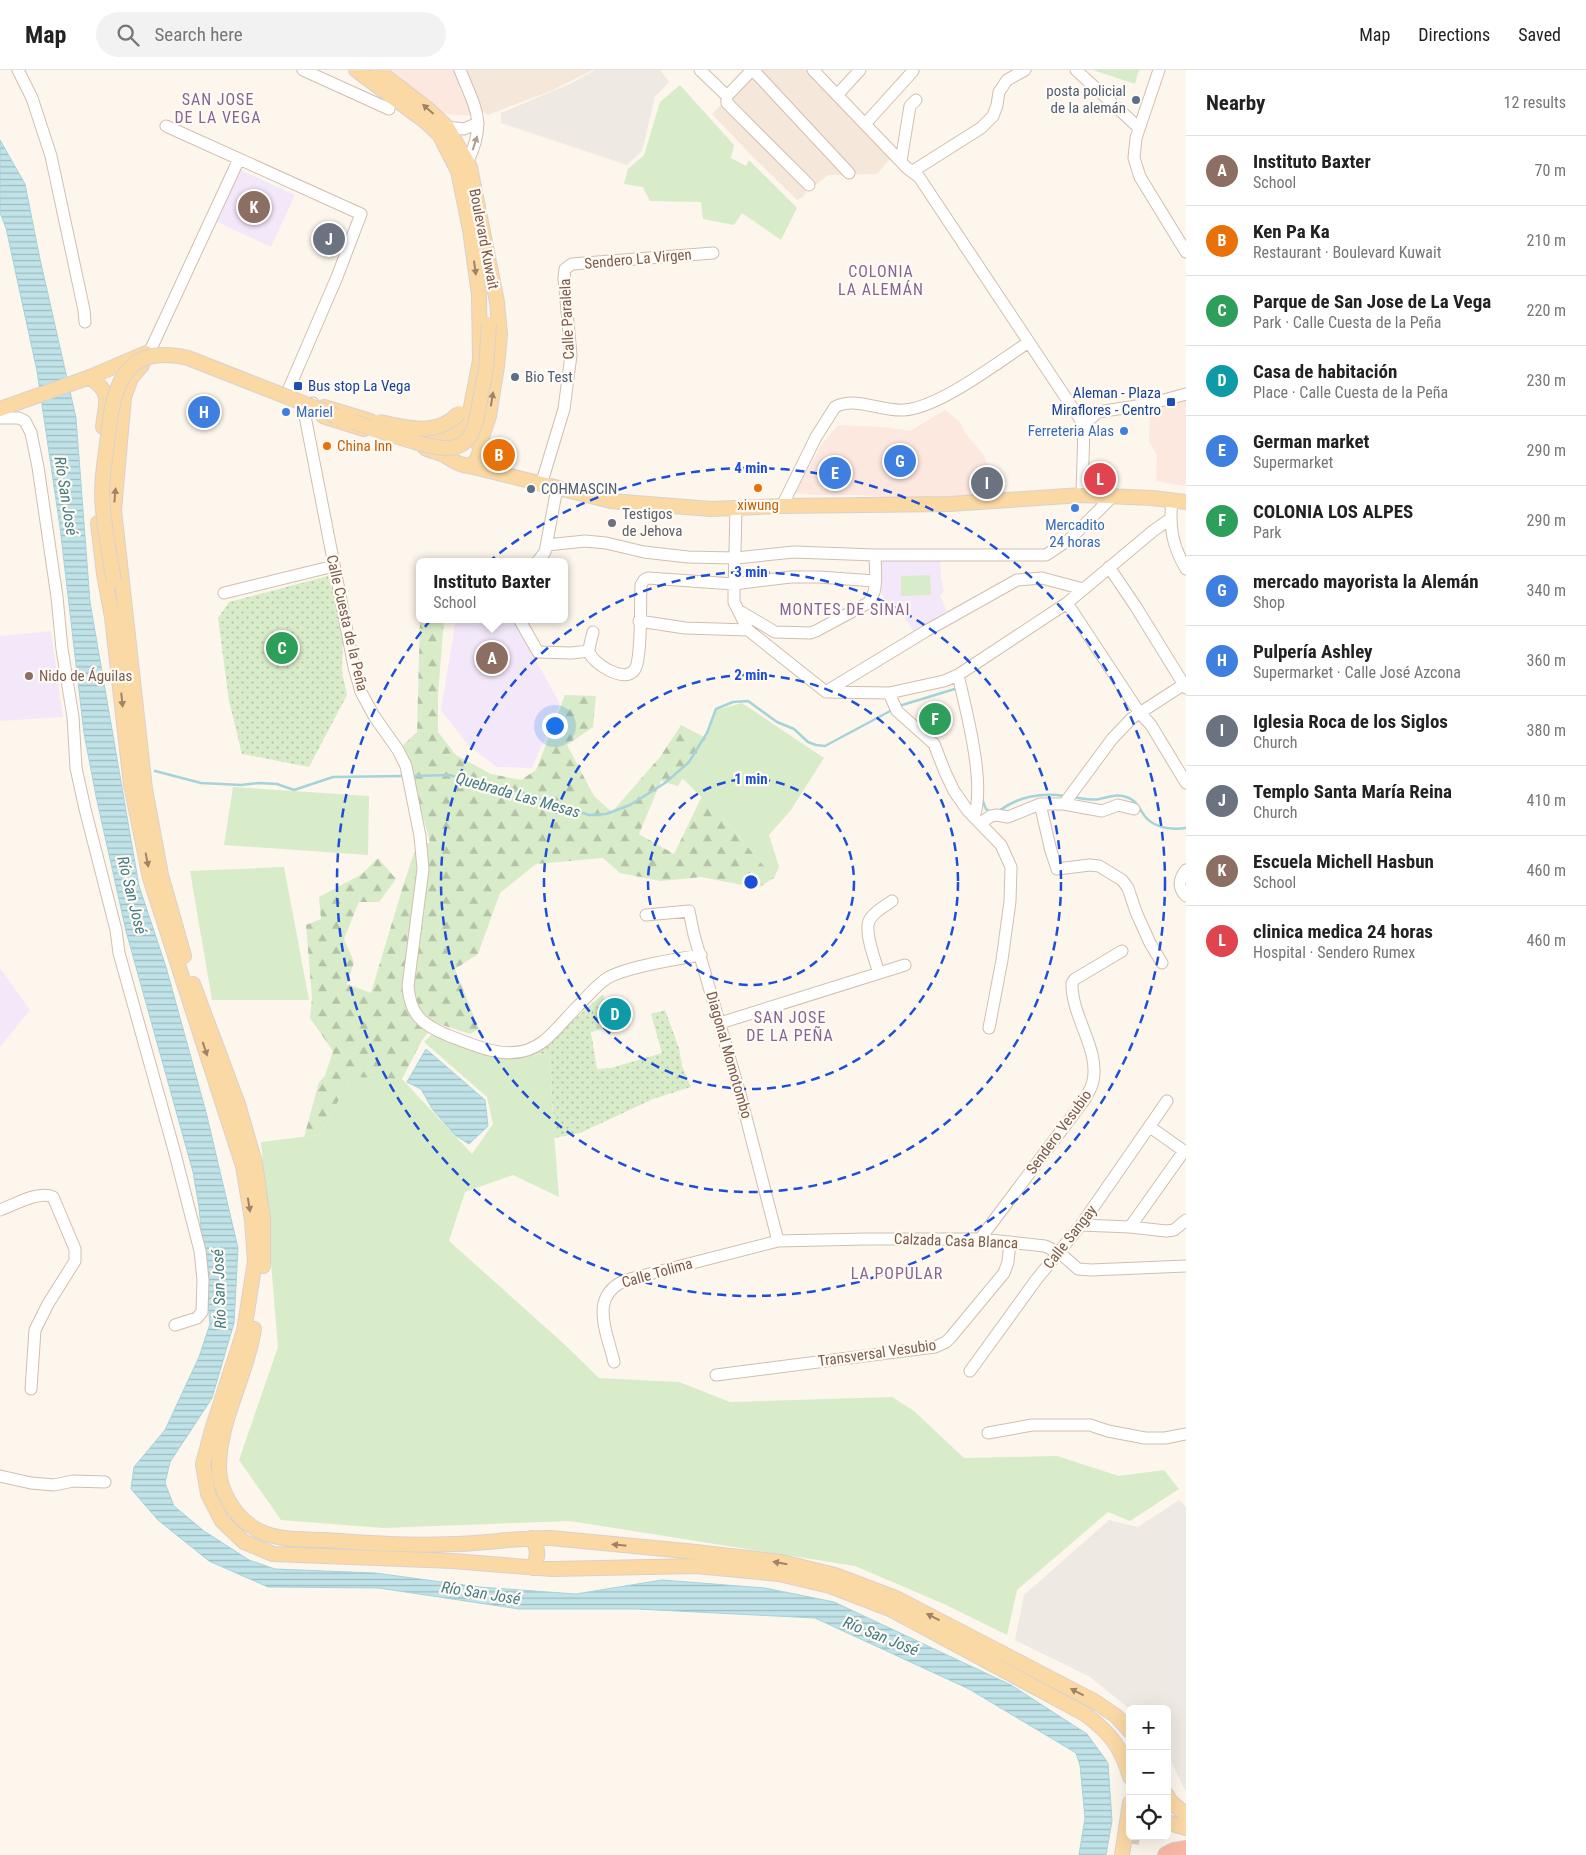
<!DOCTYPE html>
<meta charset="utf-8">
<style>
:root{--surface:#fff;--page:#f2f2f2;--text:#222;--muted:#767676;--line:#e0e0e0;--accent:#e76f51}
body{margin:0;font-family:"Roboto Condensed",sans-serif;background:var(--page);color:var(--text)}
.controls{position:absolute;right:15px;bottom:15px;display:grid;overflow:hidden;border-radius:8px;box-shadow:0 5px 20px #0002}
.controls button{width:45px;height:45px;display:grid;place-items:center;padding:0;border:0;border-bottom:1px solid var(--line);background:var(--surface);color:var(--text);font:25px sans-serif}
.you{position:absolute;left:554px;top:655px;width:18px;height:18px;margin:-12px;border:4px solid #fff;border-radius:50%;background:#1a73e8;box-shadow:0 0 0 8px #1a73e833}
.badge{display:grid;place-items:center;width:32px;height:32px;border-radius:50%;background:var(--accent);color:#fff;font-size:16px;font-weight:700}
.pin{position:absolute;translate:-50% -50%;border:2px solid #fff;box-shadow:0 1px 5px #0006}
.popup{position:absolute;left:416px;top:488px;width:152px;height:65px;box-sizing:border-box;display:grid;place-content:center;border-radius:8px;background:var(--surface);filter:drop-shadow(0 1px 4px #0005);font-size:16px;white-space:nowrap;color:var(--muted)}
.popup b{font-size:19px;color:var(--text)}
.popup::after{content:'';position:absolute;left:50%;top:100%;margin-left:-10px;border:10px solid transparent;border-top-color:var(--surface)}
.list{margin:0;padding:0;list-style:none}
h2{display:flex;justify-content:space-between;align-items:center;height:65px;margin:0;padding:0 20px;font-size:21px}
h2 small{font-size:16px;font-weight:400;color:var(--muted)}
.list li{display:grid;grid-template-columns:32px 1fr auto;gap:15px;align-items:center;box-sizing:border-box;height:70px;padding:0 20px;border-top:1px solid var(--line)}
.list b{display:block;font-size:19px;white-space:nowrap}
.list p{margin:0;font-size:16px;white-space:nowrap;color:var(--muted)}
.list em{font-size:16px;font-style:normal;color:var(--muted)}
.icon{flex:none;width:28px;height:28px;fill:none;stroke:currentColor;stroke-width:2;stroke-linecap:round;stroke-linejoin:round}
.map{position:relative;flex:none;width:1186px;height:1785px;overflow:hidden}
header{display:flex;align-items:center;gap:30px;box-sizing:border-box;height:70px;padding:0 25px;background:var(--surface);border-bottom:1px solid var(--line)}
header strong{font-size:24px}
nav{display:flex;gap:28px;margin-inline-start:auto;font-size:18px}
.search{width:350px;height:45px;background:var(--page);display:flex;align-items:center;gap:12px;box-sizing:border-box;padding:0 18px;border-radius:28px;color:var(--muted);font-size:19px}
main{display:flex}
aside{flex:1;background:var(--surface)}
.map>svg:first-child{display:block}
</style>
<header>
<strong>Map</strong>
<div class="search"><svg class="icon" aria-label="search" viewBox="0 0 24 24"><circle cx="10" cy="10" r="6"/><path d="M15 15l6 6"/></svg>Search here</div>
<nav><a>Map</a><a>Directions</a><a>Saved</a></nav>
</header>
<main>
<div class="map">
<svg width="1186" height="1785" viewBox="0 0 1186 1785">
<defs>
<pattern id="forest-firs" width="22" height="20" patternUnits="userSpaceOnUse" patternTransform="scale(1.25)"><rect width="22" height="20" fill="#d8ecc9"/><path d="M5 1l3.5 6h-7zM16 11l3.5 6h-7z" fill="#b4c2a5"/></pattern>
<pattern id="park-dots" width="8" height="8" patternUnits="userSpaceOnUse" patternTransform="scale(1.25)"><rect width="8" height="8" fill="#d8ecc9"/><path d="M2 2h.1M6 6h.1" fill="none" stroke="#b4c2a5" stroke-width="1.8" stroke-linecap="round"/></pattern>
<pattern id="water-rules" width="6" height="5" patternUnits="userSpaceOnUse" patternTransform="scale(1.25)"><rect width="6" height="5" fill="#bfe3e8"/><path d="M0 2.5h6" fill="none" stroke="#a0bbbe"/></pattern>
</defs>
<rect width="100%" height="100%" fill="#fdf6ec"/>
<path fill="#f5e8da" d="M466,0H593L553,20L488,45L480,40Z
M755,0H810L891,88L877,104L828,105L816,115L814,113L808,118L803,127L797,130L749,83L712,44Z"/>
<path fill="#fde8e0" d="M391,0H456L475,46L444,44Z
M1184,329L1186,330V413L1184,416L1156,411L1157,385L1149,372L1150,340Z
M945,340L960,352L965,363L983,384L993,407L996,428L908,429L860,425H813L795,423L822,374L838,355L883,357L910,361Z"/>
<path fill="#efe9e4" d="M595,0H660L669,12L655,27L642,81L627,95L501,53V43L572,13Z
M1179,1430L1186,1437V1722L1167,1683V1639H1130L1090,1607L1015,1570L1024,1525L1109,1450L1138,1457Z"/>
<path fill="#f3e8fa" d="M238,99L295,125L271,177L213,150Z
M940,488L941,507L944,521L940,526L947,541L913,561L905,548L885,530L880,521V490Z
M456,549H513L560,634L532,698L497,697L468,675L441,640Z
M51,561L63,647L0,651V566Z
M0,898L30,940L0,977Z"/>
<path fill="#d8ecc9" d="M1093,0H1139L1135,14Z
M680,15L734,75L731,88L746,96L749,90L797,138L781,170L742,143L734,155L703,149L701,132L650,131L643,117L624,114L628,99L644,85L660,32Z
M930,505L931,525L901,526V506Z
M742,633L824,688L791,740L769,765L779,797L774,808L724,749L682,708L706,668L717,640Z
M233,717L369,726L368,785L224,775Z
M284,797L309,930H212L190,801Z
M432,964L491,987L550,984L553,1051L559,1127L513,1105L465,1122L449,1171L563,1273L599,1308L679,1312L730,1332L892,1327L914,1341L964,1388L1057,1386L1119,1406L1164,1400L1179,1419L1130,1451L1108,1442L1017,1520L1007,1565L944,1534L855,1496L570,1451L383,1458L281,1450L239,1390L278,1277L261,1072L319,1065L352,1007L402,1009L472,1084L493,1054L487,1027L424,972Z"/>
<path fill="url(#forest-firs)" d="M420,549H444L438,625V662L456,685L491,704L521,710L536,700L565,625L596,626L593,657L567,675L594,726L612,742L660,687L681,655L706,668L678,716L661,711L639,764L674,784L702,726L724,749L774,808L758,818L701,807L661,811L620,803L603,788L536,794L500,823L478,884L455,899L479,959L470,964L436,953L422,970L402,1009L352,1007L319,1065L304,1067L319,1012L325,1006L333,981L310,948L312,928L306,855L321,849L319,827L362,804L378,788L396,809L379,832H359L344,869L354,892L347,914L371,923L403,816L414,783L430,772L403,675L417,662Z"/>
<path fill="url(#park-dots)" d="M328,506L343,555L342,602L347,625L309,697L242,684L229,631L218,548L229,532Z
M603,924L612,957L591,962L597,999L611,998L662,983L651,944L665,940L679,978L682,996L691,1017L653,1029L580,1063L554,1068L550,984L491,987L526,980L551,970Z"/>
<path fill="url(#water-rules)" stroke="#a5d3da" d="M0,70L25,114L40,189L76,348L90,532L139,816L166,897L206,1042L238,1178L234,1253L212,1328L170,1392L165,1413L174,1436L204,1461L249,1490L275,1499L375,1503L479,1517L576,1524L662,1510L765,1518L834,1532L1011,1615L1087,1664L1108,1693L1112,1751L1106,1785H1079L1085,1748L1080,1695L1076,1683L969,1619L815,1548L637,1539H519L379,1518L268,1517L209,1491L158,1450L131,1419L134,1397L165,1360L199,1287L210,1254L199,1137L193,1102L126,861L96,726L84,663L60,457L37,301L6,158L0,143Z
M426,979L485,1030L488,1056L469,1074L455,1065L433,1040L421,1019L407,1012Z"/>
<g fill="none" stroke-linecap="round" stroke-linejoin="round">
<path stroke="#a5d3da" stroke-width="2.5" d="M899,636L958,618
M155,701L201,713L241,715L259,713L277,714L294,720L333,707L404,706
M412,706L450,705L485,716L510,719L589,745L606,744L630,735L665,713L689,692L707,663L716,639L733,632L748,631L777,652L794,659L808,672L816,675L825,676L892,640
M1072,727C1081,728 1091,731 1099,729C1111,727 1116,723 1129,728C1136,731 1138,736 1142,742C1151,758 1169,760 1186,758
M982,729L986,739L991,742
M999,741C1017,727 1042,722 1064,726"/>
<path stroke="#dcd0c4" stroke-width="14" stroke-dasharray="14 7" stroke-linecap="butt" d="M1132,1774L1133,1766"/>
<defs>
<path id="minor" d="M18,0L32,28L51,86L84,240L85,252
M303,0L389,39
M460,0C475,38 487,51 468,91
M700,0L727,26
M752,0L727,26V33L809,115
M753,0L849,103
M813,0L907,98L919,107L1084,355
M1076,0L1139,58
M1159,0L1136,68L1134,88L1140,107L1186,182
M837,25L860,0
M865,54L913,1
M166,56L361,144L337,207L287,323
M447,57L464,59L478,53
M901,91L910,36L916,30
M913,101L981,58L993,46L997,35L999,22L1007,10L1025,0
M150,281L239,89
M313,333L305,346L354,597L361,622L374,646L398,680L406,696L420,766L423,799L408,916C410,944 421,954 447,965C479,977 513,995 544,971C556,961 567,947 578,936C588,926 597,914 609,907C631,896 676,889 701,885
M0,348H19L25,351L31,363L38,397L57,527L62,579L73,647L76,698L85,739L116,860L119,883L174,1080L200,1181L203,1210L202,1242L197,1248L175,1255
M541,415L564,339L571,285L564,208L565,199L572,194L713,183
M1082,425L1084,355L1098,342L1149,334L1186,324
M1172,430C1169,457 1172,475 1186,499
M782,436L816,367L835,337C856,326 882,342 904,340C939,338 998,292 1029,272
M736,439L734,522V532L748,560L826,622L889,623L944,611L958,605L1067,533L1153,461L1170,449
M547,475L585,471L606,473L644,482L688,487L736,488L794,482L875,485H1046L1070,469L1113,426
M537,492L545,482L557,418
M1109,497L1136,537L1186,618
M224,523L334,496
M1067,533L1139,642L1151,655L1186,713
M738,540L775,562L810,563L816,561L868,533C879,522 875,500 875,485
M519,549L538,582L571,583L589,581
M639,551L685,558L748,560
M593,562C592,567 589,576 589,581C591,593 626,615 635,599C642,588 640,531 641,515L644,510L648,508L734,514L791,507H819L875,511
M958,605C966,640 986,714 974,747
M827,621L926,561L1017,510L1042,508L1083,519
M889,623L897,641L934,674L945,702L954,721L968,741L1001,775L1011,797L1010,831L1002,890L989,958
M1040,734L1051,781L1057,799L1090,795L1099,796L1122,810L1128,818L1136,842L1150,873L1162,893
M1064,734L1112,669L1132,648L1186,613
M980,753L991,746L997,745L1008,747L1040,734H1064L1102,741L1118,735L1134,739
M1186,800C1179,809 1177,817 1186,826
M646,845L689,841L694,865L740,1024L778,1171
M879,903C875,890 863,860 870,849C875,841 885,836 892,831
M720,953L905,895
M0,1140C14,1135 39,1120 53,1127L75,1179V1191L48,1234L35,1260L31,1319
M1081,1155L1130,1157L1166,1161L1174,1160L1186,1150
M1130,1157L1184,1081L1150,1057
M980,1169L1085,1029C1088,1023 1092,1017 1093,1011C1100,979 1071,946 1072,913L1075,909L1122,881
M614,1292C607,1262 588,1226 626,1210L778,1171L866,1169H980L1045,1176L1060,1183L1078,1199L1091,1200L1186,1196
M970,1301L1036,1210L1081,1155L1167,1031
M716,1305L935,1277L946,1272L951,1267L1004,1203L1008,1192L1010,1172
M988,1363L1032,1355H1090L1108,1361L1145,1368H1165L1186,1364
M0,1406L31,1413L54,1415L73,1411L105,1412"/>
<path id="major" d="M356,0L426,52L439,64L458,101L470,160L479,225L480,290L469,347L458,363
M377,0L428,39L447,57L470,97L497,232L500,264L497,296L489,346L479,376
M142,295L131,308L124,327L114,440L145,719L161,805L184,886
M90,307C113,325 106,330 103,357
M324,337L370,351
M0,339L90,307L146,283
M323,346L364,359
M413,362L442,368L452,367
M425,378C431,381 438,382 444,385C454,391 472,406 479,384C488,355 433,357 450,388
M465,395L611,431L711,439L782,436L950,434L1082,425L1152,428L1186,432
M98,453L104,504L112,547L131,715L150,808L243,1096L252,1150L255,1191L244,1261L212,1360L203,1394L208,1424L222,1451L244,1472L273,1484L453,1491L552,1499L696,1496L779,1504L830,1516L890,1539L1085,1644C1110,1663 1121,1676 1130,1707
M193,914L238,1034L255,1093L263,1149V1196
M254,1259C247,1305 220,1348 219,1395C218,1419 234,1446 254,1458C275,1471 301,1469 324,1470C367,1473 410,1476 453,1474C485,1474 518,1467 551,1468L696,1482L782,1492L835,1505L896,1528L1094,1631L1116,1646L1130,1661
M531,1468C539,1478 539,1488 532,1498
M1167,1725L1170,1731L1186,1745
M1167,1752L1186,1758
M1122,1785L1130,1733"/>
<path id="highway" d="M1166,1785L1174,1781L1186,1779"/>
</defs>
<use href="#minor" stroke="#d1beb0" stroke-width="13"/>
<use href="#major" stroke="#dad1cd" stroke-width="16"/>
<use href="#highway" stroke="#dad1cd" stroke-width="18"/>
<use href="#minor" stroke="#fff" stroke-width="11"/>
<use href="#major" stroke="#fbd9a5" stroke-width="14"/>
<use href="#highway" stroke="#f7b7a3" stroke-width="16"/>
<defs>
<path id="major-bridge" d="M354,352C376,359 436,383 455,377C467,374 473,363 476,351L486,299L489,254
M378,352C408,357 436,368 459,343
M114,511C110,487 105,463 103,439C100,415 105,390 108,366C113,315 125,273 188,288L336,346"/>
</defs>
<use href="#major-bridge" stroke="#dad1cd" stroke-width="16" stroke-linecap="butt"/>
<use href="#major-bridge" stroke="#fbd9a5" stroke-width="14"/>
</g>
<defs><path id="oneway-solid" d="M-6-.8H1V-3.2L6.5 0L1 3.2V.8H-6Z" transform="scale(1.25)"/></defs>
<g fill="#a18267">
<use href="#oneway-solid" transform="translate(428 39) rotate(-139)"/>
<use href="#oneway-solid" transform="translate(475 198) rotate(82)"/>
<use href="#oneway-solid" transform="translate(492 329) rotate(-81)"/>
<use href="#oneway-solid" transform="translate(115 425) rotate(-85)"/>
<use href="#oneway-solid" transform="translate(122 630) rotate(84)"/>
<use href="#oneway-solid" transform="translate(147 790) rotate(79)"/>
<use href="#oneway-solid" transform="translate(205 979) rotate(72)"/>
<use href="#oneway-solid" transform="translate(249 1135) rotate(81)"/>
<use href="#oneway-solid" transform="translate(619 1475) rotate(-174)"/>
<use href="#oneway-solid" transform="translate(780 1493) rotate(-170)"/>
<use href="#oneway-solid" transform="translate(933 1547) rotate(-153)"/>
<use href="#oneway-solid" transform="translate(1077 1622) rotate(-153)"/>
</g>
<use fill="#af9d94" href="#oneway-solid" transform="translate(475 73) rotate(-72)"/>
<g fill="none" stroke="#1d4ed8" stroke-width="2.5" stroke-dasharray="9 6">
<circle cx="751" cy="812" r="103"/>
<circle cx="751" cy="812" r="207"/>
<circle cx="751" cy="812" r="310"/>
<circle cx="751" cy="812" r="414"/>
</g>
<g fill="#5c6f8a" stroke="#fffaf3" stroke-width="2">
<circle cx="1136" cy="30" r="5"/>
<circle cx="515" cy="307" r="5"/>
<circle cx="531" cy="419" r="5"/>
</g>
<g fill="#1a4fb4" stroke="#fffaf3" stroke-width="2">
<rect x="293" y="311" width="10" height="10" rx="2.5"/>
<rect x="1166" y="327" width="10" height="10" rx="2.5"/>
</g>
<g fill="#3f7fe0" stroke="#fffaf3" stroke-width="2">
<circle cx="286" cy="342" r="5"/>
<circle cx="1124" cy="361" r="5"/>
<circle cx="1075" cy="438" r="5"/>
</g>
<g fill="#e8710a" stroke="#fffaf3" stroke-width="2">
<circle cx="327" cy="376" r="5"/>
<circle cx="758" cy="418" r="5"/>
</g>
<circle fill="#6b7280" stroke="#fffaf3" stroke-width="2" cx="612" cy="453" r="5"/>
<circle fill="#8d6e63" stroke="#fffaf3" stroke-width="2" cx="29" cy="606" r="5"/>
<g text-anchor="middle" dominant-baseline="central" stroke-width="4.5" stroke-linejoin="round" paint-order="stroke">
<g font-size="15" fill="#4e5e75" stroke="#fffaf3" text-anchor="start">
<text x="1126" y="21" text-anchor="end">posta policial<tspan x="1126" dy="17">de la alemán</tspan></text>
<text x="525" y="307">Bio Test</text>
<text x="541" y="419">COHMASCIN</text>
</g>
<g font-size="15" fill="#7a5c4d" stroke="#fffaf3">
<text transform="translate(484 169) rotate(79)">Boulevard Kuwait</text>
<text transform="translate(638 189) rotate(-5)">Sendero La Virgen</text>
<text transform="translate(567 249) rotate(-93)">Calle Paralela</text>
<text transform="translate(347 553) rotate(77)">Calle Cuesta de la Peña</text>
<text transform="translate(729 985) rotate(74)">Diagonal Momotombo</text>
<text transform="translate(1059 1062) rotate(-54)">Sendero Vesubio</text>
<text transform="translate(1070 1167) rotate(-52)">Calle Sangay</text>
<text transform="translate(956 1171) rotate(2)">Calzada Casa Blanca</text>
<text transform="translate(657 1203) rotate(-16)">Calle Tolima</text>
<text transform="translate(877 1283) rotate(-8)">Transversal Vesubio</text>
</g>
<g font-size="15" fill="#164399" stroke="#fffaf3" text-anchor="start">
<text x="308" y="316">Bus stop La Vega</text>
<text x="1161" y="323" text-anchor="end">Aleman - Plaza<tspan x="1161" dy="17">Miraflores - Centro</tspan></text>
</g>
<g font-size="15" fill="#366cbe" stroke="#fffaf3" text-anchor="start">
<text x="296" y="342">Mariel</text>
<text x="1114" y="361" text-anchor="end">Ferreteria Alas</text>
<text x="1075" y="455" text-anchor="middle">Mercadito<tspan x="1075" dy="17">24 horas</tspan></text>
</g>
<g font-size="15" fill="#c56008" stroke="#fffaf3" text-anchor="start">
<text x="337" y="376">China Inn</text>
<text x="758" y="435" text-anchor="middle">xiwung</text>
</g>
<g font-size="15" fill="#5b616d" stroke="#fffaf3" text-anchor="start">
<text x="622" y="444">Testigos<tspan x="622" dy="17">de Jehova</tspan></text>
</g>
<g font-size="15" fill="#785e54" stroke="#fffaf3" text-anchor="start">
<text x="39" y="606">Nido de Águilas</text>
</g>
<g font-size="16" letter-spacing="1" fill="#846695" stroke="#fffaf3">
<text x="218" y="29">SAN JOSE<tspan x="218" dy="18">DE LA VEGA</tspan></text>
<text x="881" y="201">COLONIA<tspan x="881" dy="18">LA ALEMÁN</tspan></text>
<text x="845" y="539">MONTES DE SINAI</text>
<text x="790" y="947">SAN JOSE<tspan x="790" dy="18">DE LA PEÑA</tspan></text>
<text x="897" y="1203">LA POPULAR</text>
</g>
<g font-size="16" font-style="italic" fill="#437c86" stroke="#fffaf3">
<text transform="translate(66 426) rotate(81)">Río San José</text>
<text transform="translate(518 725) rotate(16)">Quebrada Las Mesas</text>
<text transform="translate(132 825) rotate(76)">Río San José</text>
<text transform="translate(219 1219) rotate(-92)">Río San José</text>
<text transform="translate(481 1523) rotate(9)">Río San José</text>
<text transform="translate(881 1566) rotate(22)">Río San José</text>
</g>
</g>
<circle cx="751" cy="812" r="8" fill="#1d4ed8" stroke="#fffaf3" stroke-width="2.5"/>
<g font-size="15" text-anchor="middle" font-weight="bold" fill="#1d4ed8" stroke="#fffaf3" stroke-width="4.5" stroke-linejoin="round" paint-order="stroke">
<text x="751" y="403">4 min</text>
<text x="751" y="507">3 min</text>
<text x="751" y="610">2 min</text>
<text x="751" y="714">1 min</text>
</g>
</svg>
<div class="controls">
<button>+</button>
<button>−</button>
<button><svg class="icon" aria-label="locate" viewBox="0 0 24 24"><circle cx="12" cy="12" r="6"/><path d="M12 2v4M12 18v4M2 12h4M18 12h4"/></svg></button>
</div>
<div class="you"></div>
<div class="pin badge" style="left:492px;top:588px;background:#8d6e63">A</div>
<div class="popup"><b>Instituto Baxter</b>School</div>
<div class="pin badge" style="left:499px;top:385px;background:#e8710a">B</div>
<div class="pin badge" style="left:282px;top:578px;background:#2e9e5b">C</div>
<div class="pin badge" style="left:615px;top:944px;background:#0f9aa8">D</div>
<div class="pin badge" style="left:835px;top:403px;background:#3f7fe0">E</div>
<div class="pin badge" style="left:935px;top:649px;background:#2e9e5b">F</div>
<div class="pin badge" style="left:900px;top:391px;background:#3f7fe0">G</div>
<div class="pin badge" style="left:204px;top:342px;background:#3f7fe0">H</div>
<div class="pin badge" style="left:987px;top:413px;background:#6b7280">I</div>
<div class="pin badge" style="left:329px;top:169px;background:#6b7280">J</div>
<div class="pin badge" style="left:254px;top:137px;background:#8d6e63">K</div>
<div class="pin badge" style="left:1100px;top:409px;background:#e0444e">L</div>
</div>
<aside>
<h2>Nearby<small>12 results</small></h2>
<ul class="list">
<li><span class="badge" style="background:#8d6e63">A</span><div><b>Instituto Baxter</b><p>School</p></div><em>70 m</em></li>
<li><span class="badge" style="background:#e8710a">B</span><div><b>Ken Pa Ka</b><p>Restaurant · Boulevard Kuwait</p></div><em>210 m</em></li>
<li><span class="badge" style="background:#2e9e5b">C</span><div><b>Parque de San Jose de La Vega</b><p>Park · Calle Cuesta de la Peña</p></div><em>220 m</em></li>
<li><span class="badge" style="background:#0f9aa8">D</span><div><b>Casa de habitación</b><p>Place · Calle Cuesta de la Peña</p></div><em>230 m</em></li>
<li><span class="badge" style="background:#3f7fe0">E</span><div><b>German market</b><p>Supermarket</p></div><em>290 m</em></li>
<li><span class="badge" style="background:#2e9e5b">F</span><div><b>COLONIA LOS ALPES</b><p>Park</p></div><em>290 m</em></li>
<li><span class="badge" style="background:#3f7fe0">G</span><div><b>mercado mayorista la Alemán</b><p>Shop</p></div><em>340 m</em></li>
<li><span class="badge" style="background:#3f7fe0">H</span><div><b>Pulpería Ashley</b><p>Supermarket · Calle José Azcona</p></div><em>360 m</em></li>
<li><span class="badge" style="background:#6b7280">I</span><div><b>Iglesia Roca de los Siglos</b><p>Church</p></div><em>380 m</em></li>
<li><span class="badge" style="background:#6b7280">J</span><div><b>Templo Santa María Reina</b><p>Church</p></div><em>410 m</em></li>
<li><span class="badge" style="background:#8d6e63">K</span><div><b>Escuela Michell Hasbun</b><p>School</p></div><em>460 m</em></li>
<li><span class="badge" style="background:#e0444e">L</span><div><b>clinica medica 24 horas</b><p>Hospital · Sendero Rumex</p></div><em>460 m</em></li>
</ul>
</aside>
</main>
